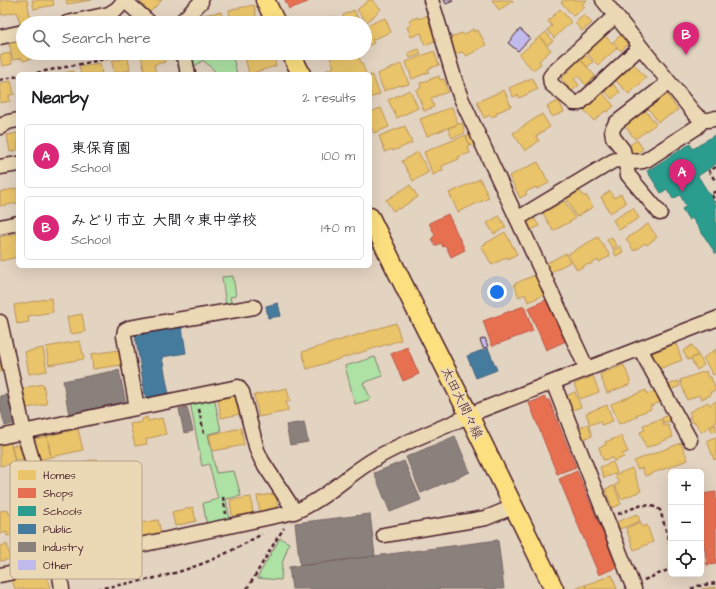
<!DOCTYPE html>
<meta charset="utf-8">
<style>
:root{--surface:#fff;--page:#f6f6f6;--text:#202124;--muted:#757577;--line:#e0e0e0;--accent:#db2777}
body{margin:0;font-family:"Architects Daughter","Klee One",sans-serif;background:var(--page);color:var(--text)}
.controls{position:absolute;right:12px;bottom:12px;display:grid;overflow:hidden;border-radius:6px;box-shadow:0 4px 16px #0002}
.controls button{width:36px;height:36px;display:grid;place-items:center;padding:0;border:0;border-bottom:1px solid var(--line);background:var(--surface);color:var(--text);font:20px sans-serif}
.you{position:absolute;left:497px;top:292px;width:14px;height:14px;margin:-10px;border:3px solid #fff;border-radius:50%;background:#1a73e8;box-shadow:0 0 0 6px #1a73e833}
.badge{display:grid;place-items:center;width:26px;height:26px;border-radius:50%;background:var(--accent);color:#fff;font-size:13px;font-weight:700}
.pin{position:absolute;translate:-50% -33px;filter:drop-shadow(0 1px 2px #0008)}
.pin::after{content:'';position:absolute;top:21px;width:14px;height:12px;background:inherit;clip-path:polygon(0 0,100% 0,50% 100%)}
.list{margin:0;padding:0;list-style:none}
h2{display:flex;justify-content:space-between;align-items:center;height:52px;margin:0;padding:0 16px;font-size:17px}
h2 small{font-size:13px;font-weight:400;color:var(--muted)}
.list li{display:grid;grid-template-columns:26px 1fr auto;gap:12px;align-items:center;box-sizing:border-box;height:64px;margin:0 8px 8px;padding:0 8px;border:1px solid var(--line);border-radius:6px}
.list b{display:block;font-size:15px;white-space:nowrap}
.list p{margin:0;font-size:13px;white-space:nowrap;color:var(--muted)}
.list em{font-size:13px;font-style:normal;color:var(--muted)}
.icon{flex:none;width:22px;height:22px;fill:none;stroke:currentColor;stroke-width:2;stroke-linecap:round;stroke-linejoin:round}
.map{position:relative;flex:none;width:716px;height:589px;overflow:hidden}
.search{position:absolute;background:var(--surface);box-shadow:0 4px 16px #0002;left:16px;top:16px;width:356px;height:44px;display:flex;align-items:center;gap:10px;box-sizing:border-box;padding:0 14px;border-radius:22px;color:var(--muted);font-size:15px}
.panel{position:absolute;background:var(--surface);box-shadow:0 4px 16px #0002;left:16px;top:72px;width:356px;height:196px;border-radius:6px}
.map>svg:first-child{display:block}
</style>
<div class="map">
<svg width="716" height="589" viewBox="0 0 716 589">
<rect width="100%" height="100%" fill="#e3d3c1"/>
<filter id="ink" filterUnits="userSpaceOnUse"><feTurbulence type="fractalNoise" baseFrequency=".025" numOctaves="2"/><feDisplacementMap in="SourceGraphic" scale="8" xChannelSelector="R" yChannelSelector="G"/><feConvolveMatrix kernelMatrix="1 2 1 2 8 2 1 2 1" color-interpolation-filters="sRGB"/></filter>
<g filter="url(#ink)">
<path fill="#ade2a4" stroke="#7c8068" d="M218,53H232L237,74H214L216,72L203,60L194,67L191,58Z
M233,276L236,296L230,297L232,306H226L222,277Z
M375,357L383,376L363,383L371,399L355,404L345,366Z
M214,397L221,431L208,434L216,473L234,471L241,496L226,499L230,521L207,526L203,503L218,499L209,464L202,466L190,402Z
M280,538L289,543L282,564L281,580L257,578Z"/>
<path fill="#e9c46a" stroke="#b99257" d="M4,0H27L31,22L20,24L17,12L1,15L0,1Z
M32,0H53L54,5L34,9Z
M66,0H92L67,4Z
M144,0H162L150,12L141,3Z
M369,0H372L381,9L367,22L357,10Z
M492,0H512L513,1L499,10Z
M564,0H587L582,4L585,7L573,16L561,2Z
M254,5L257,21L246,23H231L229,10Z
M560,9L571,22L554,38L547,30L552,26L548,21Z
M354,10L360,23H346L343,15Z
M221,12L223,23H196L195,16Z
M429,15L439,39L425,45L421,33L411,37L407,27L411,25L409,20L418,17V19Z
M584,15L592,23L582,31L575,23Z
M335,16L338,23H319Z
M385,18L391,32L372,40L374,43L365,47V26Z
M130,20L131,23H112Z
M473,29L474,32L478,30L486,45L467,56L462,52L455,54L448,38L462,33L464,35Z
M546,32L553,41L547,45L540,37Z
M621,35L629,43L621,51L613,42Z
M605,36L617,48L598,65L587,53Z
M539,37L551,50L539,61L541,64L533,70L519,55Z
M23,40V53H30L31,59L23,61L22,58L13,60L9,43Z
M419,49L421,54L410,58L408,53Z
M434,51L439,65L428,69L429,72L412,79L406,62Z
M10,53L12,64L2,66L0,55Z
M80,53H94L95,56L81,59Z
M152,53H163L165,62L154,65L156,74H145L141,55Z
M244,53H273L276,66L249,74Z
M328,53H357L366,73L363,74H324L323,72L334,67Z
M585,54L593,62L587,67L580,59Z
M128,58L130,70L114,73L112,61Z
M580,59L595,76L586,85L578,76L574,79L579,85L572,91L561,79Z
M100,63L102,74H81L79,67Z
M633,63L646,78L629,94L615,80Z
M401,64L409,84L401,86L400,85L384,91L377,74Z
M74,71L75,74H56Z
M370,75H372L380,94L370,98Z
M439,76L440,80L444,79L448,92L431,98L434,107L424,111L416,90L421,88L420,83Z
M532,78L538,89L519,98L518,95L513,97L509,88Z
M11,81L14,94L9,95L10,101L0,103V83Z
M613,84L620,92L612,99L605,91Z
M410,90L418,108L397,118L388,100Z
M504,90L511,106L496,113L497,115L491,117L490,115L484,118L477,102Z
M602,92L614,106L607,112L605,111L594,121L582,108Z
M667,94L678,110L658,122L648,108Z
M559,101L564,112L552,117L547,106Z
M452,107L458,124L427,136L420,119Z
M381,108L389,127L374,133L370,124V112Z
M645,110L656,124L635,139L625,126Z
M542,114L550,127L536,136L539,141L525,151L513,133Z
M462,123L465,133L452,138L448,128Z
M405,126L412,143L393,151L392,149L385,152L379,136Z
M18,133V150L10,152L7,135Z
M471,134L475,144L470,146L466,136Z
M466,135L470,147L468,148L470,153L458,157L459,159L442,166L443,170L433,175L424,152Z
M637,140L643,149L634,156L628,146Z
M418,152L429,172L413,181L402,161Z
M538,162L549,183L537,189L536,187L525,192L527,194L520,198L509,176Z
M480,179L489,198L458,212L449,193Z
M410,185L418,197L399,209L398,208L393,211L386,200Z
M18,188V203L0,206V192Z
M580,191L584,197L586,195L593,207L576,217L567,199Z
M610,191L614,198L621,194L626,203L610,213L601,197Z
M565,201L575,219L553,231L543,213Z
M633,208L639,218L619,230L613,220Z
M499,216L506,227L494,234L487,223Z
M533,216L539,226L528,232L525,226L526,220Z
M648,224L657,237L647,245L645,243L634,251L626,239Z
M505,232L517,254L508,259L507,257L492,265L481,246Z
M18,233V257L0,261V237Z
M598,237L610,256L599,262L598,260L589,265L588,264L577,270L568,254Z
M611,237L617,246L613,249L607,240Z
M620,246L623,252L616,256L613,251Z
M566,253L570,262L550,273L545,264Z
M537,274L546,294L528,302L525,294L519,297L514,284Z
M51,298L53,312L28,316L29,322L17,324L14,305Z
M82,314L85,332L70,334L67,317Z
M396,323L401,340L307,369L302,352Z
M80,341L84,359L49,365L46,347Z
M676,344L682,360L659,369L652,353Z
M692,345L698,355L688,360L683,351Z
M43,348L47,371L29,374L25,352Z
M716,349V373L713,375L703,358Z
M120,350L122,365L93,369L91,354Z
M698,355L704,365L697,370L691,359Z
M0,359H4L7,370L0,372Z
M624,365L631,384L607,393L600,374Z
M706,371L708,378L711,377L716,391L710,392L711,395L701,399L699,395L687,400L680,380Z
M593,376L599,392L580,399L574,384Z
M678,381L680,386L670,390L668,385Z
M43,384L47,404L27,408L23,388Z
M287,388L290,401L286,402L288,411L259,417L254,395Z
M646,390L647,394L657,390L661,402L650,406L651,409L636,415L637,417L619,424L611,404Z
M575,392L581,407L572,410L566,396Z
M237,394L240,414L221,418L218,398Z
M716,401V423L701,432L695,422L693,423L689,417L691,416L689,412L708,402L710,405Z
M607,405L613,421L601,425L600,421L590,425L586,413Z
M670,414L673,420L664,423L662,418Z
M147,417L148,421L162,418L166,434L146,439L147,444L135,446L130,424L142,422V419Z
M661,419L664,426L668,425L673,437L646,448L640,432L645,430L643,425Z
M588,424L592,436L583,439L579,428Z
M716,425V431L712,432L710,427Z
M241,428L244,445L213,451L209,435Z
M78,429L83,450L51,457L47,436Z
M47,436L51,457L38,460L33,439Z
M621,436L628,452L622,454L624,457L614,461L613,458L603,460L599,447L606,445L605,442Z
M716,437V459L714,460L707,440Z
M11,442L15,463L0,466V444Z
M681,443L688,460L645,476L642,468L637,469L634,461Z
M21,444L24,459L15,460L11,446Z
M97,459L101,478L81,482L78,463Z
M613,462L617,473L604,478L600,467Z
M632,468L641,491L621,499L615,485L619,483L615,475Z
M614,486L621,504L612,508L605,489Z
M276,494L278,511L260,513L257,496Z
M251,497L253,514L232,516L230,500Z
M193,507L196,521L175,526L172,512Z
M8,510L9,514L19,512L23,532L7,536V532L0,534V511Z
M637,514L640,521L620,529L617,522Z
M158,520L161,533L138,538L135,524Z
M641,522L642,527L647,525L653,542L634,550L626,528Z
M7,544L10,559L0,561V546Z
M46,571L50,589H15L12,579Z
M612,575L617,589H587L585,585Z
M585,585L587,589H575Z
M716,587V589H701Z"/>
<path fill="#e76f51" stroke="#b85746" d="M285,0H307L308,2L289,9Z
M448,214L465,250L451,257L446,246L443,247L441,243L435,246L432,238L435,235L429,223Z
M548,299L566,341L546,350L528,308Z
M524,306L533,331L492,346L483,321Z
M407,347L419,374L403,381L391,354Z
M545,397L546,400H549L576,467L557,474L529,403Z
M577,471L617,567L599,575L559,479Z
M716,492V564L707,565L704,543H701V494Z"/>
<path fill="#2a9d8f" stroke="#347771" d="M716,134V164L698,176L716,205V254L692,218L689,220L682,209L686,206L680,195L673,199L667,189L661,193L647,171L690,144L693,149Z"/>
<path fill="#457b9d" stroke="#465f7b" d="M278,303L281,316L268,318L266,306Z
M182,327L186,353L162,357L169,395L146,399L135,335Z
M488,348L497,370L476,378L467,356Z"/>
<path fill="#8a817c" stroke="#776464" d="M119,370L126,404L69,415L63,381Z
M9,394L16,423L5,426L0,406V396Z
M187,407L193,431L184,433L179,409Z
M304,422L308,442L290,445L286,425Z
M455,436L470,472L421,493L406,457Z
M404,461L421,500L390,512L374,473Z
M370,514L375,556L300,566L295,523Z
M498,540L504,589H292L289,567Z"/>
<path fill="#c1bbed" stroke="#4a1f2b" d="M444,0H452L453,1L446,4Z
M520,29L530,38L518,51L508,43Z
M485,338L488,347L483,348L480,340Z"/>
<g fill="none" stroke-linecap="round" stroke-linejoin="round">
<defs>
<path id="minor" d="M124,0L150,23
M431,0C442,32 449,66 461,98L587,369
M603,0L694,113C701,120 707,122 716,118
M615,16L553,73L550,77L551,84L574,103H580L640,47
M67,23L109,14L117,9L125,0
M180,23L201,2
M0,37L23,32
M180,53L185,59L188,74
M0,127L8,122L18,120
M0,167L18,164
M660,213L628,175L623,150L613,137L612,130L616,123L669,82
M517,219L613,161C624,157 636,165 646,160L697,127L703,120
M0,227L18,223
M0,322L24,432L50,521L58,562L62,589
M641,348L644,356L690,440
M553,382L634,589
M137,408L124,336L125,330L129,328L254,307
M0,437L102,415L238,387L242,392L257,450L262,461L290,504L294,512
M384,535L486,518L513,507
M0,575L294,512C325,500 349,473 378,457C411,438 447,427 481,410L716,319"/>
<path id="major" d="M265,0L276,23
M291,53L301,74
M370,217L415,308L463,403L554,589"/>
</defs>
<use href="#minor" stroke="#4a1f2b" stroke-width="17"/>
<use href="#major" stroke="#4a1f2b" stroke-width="21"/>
<path stroke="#4a1f2b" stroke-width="2.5" stroke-dasharray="4 3" stroke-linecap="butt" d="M30,74L136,53
M0,80L18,76
M716,167L709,171L716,182
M716,191L711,194L716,202
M199,409L204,434
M223,497L226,514
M618,514C635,508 644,500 660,510L671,547
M644,580L668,570L671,566
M97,589C128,583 160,579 190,568C215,560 239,547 262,534
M247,589L278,537L284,528
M691,589L698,586L716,583"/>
<use href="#minor" stroke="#ebd9b6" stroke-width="14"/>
<use href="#major" stroke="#fce080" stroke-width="18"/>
</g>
</g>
<g text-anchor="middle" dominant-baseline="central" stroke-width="4" stroke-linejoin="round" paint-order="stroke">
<g font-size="13" fill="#4a1f2b" stroke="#ebd9b6">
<text transform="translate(462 403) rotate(64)">太田大間々線</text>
</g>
</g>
<rect x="10" y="461" width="132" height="118" rx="6" fill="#ebd9b6" stroke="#bba18c" stroke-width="1"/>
<rect x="18" y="470" width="18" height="10" fill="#e9c46a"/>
<rect x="18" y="488" width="18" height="10" fill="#e76f51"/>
<rect x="18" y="506" width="18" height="10" fill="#2a9d8f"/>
<rect x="18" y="524" width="18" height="10" fill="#457b9d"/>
<rect x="18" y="542" width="18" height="10" fill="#8a817c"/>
<rect x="18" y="560" width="18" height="10" fill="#c1bbed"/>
<g font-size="11" fill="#4a1f2b">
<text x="43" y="479">Homes</text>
<text x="43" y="497">Shops</text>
<text x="43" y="515">Schools</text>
<text x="43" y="533">Public</text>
<text x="43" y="551">Industry</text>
<text x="43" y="569">Other</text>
</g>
</svg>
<div class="controls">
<button>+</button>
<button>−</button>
<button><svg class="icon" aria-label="locate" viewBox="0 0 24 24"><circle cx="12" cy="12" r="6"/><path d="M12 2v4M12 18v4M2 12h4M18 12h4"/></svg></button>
</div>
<div class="you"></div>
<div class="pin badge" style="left:682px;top:192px">A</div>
<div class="pin badge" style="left:686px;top:55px">B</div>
<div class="search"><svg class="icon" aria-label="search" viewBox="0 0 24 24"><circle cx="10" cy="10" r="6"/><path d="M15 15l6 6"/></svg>Search here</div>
<section class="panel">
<h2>Nearby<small>2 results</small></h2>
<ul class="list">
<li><span class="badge">A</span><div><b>東保育園</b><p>School</p></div><em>100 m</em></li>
<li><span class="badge">B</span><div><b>みどり市立 大間々東中学校</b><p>School</p></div><em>140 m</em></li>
</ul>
</section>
</div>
